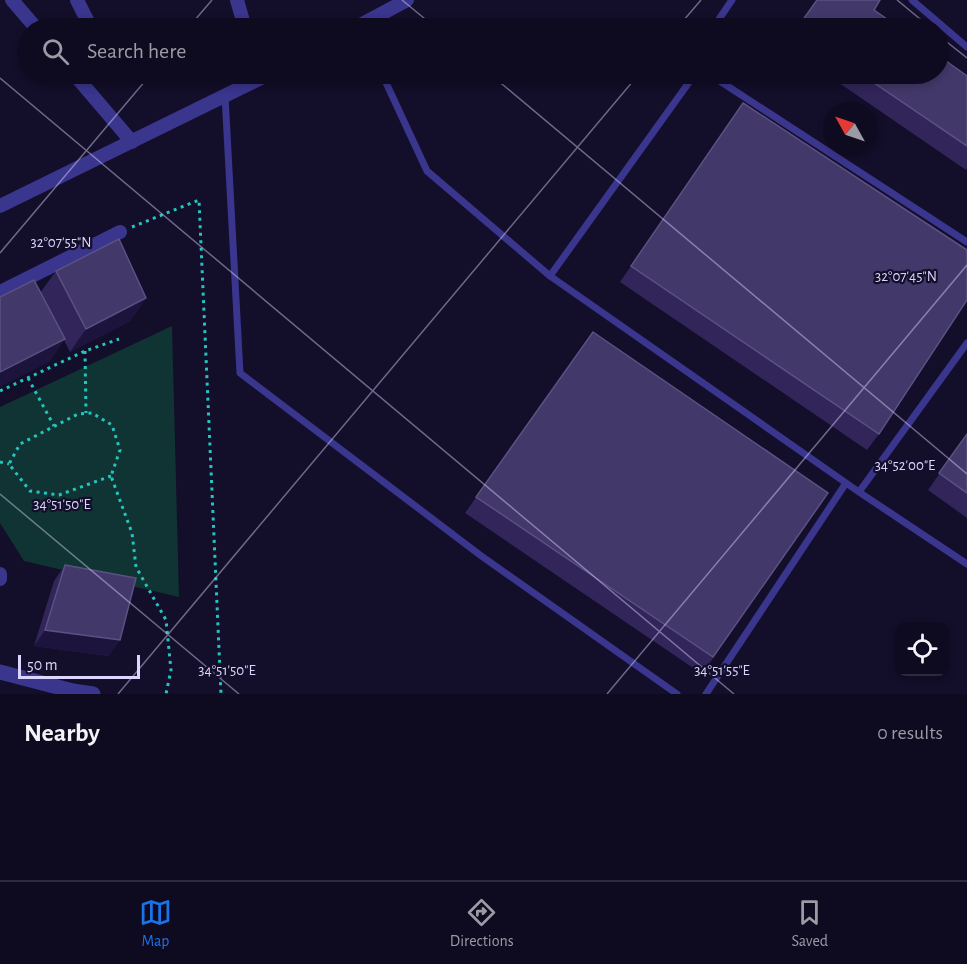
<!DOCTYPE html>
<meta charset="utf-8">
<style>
:root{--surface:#0e0a20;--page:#171329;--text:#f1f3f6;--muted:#9b9aa5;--line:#2e2b3e;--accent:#1a73e8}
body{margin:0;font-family:"Alegreya Sans",sans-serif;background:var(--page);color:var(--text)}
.controls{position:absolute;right:18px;bottom:18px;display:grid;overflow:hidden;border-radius:12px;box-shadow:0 3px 9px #0003}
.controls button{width:54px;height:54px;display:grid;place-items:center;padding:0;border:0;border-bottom:2px solid var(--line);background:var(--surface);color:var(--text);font:30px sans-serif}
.compass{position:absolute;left:823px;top:102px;width:54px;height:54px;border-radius:50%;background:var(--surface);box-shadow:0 3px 9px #0003;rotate:310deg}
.scale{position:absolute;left:18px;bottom:15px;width:122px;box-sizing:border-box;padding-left:6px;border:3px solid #dcd6ff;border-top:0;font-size:16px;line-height:21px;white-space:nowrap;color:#dcd6ff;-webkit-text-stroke:4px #130e2a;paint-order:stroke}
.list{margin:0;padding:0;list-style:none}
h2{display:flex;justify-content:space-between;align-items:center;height:78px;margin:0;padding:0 24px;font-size:26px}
h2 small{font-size:20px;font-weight:400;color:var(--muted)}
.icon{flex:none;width:33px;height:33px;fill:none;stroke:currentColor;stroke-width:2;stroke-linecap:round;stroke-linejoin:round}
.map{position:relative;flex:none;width:967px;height:694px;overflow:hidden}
.search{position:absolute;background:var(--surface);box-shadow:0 3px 9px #0003;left:18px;right:18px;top:18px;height:66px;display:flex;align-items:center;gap:15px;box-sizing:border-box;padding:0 21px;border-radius:33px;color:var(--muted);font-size:22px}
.sheet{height:186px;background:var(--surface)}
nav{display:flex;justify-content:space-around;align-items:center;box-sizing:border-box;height:84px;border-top:2px solid var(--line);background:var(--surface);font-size:16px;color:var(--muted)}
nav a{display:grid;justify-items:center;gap:3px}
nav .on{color:var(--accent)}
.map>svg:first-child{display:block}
</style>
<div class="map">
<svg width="967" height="694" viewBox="0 0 967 694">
<rect width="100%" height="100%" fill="#130e2a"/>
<path fill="#103434" d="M172,326L179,597L24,561L0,523V407Z"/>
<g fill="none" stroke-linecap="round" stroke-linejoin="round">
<path stroke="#24c5be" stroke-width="3" stroke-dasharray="3 4.5" stroke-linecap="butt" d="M132,227L199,200L221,694
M85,351L86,413
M28,378L54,426
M0,391L85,351L119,339
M0,462L9,464
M111,476L59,495L30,491L9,464L20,444L78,414L92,413L112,425L120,450L111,476L132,533L136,567L166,620L171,670L166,694"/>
<path stroke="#3a358d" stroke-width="7" d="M912,0L967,47
M713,28L732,0
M382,74L427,171L550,276L695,74
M709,74L967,242
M225,96L240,373L480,555L677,694
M550,276L859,492L967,564
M859,492L967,343
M706,694L846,483"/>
<path stroke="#3a358d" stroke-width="14" d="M12,0L36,28
M77,0L91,28
M237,0L245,28
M355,28L407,0
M74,74L132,142
M0,206L269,74
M0,292L120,232
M0,574V579"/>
<path stroke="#3a358d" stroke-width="15" d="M0,672L73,691L93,694"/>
</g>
<path fill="#312559" d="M826,74H939L967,76V168L966,170Z
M743,103L879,434L867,450L620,282Z
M56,271L146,298L130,321L70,352L64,340L49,362L40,293Z
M593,332L828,493L702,674L465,513Z
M967,434V518L928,490Z
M65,565L120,640L108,656L34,646L54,581Z"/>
<path fill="#1d143e" d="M146,298L130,321L70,352L86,329Z
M65,339L49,362L0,387V372Z
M45,630L120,640L108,656L34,646Z"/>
<path fill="#43386a" stroke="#5b5182" stroke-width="1.5" d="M817,0H880L874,10L900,28H797Z
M939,56L967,76V146L861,74H939Z
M743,103L967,250V300L879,434L631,266Z
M119,239L146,298L86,329L56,271Z
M34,280L65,339L0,372V297Z
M593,332L828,493L713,657L476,497Z
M967,434V493L939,473Z
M65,565L136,578L120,640L45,630Z"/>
<path fill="none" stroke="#dcd6ff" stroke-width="1.5" stroke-opacity="0.45" d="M402,0L436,28M897,0L931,28M188,28L212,0M677,28L701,0M938,35L967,58M490,74L967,474M0,78L734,694M0,253L151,74M0,494L239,694M118,694L639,74M607,694L967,265"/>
<g font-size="15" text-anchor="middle" fill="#dcd6ff" stroke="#130e2a" stroke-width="4.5" stroke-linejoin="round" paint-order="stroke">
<text x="61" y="247">32°07'55"N</text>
<text x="906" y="281">32°07'45"N</text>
<text x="905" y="470">34°52'00"E</text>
<text x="62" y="509">34°51'50"E</text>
<text x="227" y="675">34°51'50"E</text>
<text x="722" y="675">34°51'55"E</text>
</g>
</svg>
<div class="controls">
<button><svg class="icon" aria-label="locate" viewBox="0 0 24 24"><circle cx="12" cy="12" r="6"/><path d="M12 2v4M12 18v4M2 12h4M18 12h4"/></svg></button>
</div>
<svg class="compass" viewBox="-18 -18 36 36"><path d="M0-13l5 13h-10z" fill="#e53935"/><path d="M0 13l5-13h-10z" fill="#9b9aa5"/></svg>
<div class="scale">50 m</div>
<div class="search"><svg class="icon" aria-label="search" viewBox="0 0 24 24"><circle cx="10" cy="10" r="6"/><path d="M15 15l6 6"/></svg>Search here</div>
</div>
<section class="sheet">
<h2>Nearby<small>0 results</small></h2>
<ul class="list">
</ul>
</section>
<nav>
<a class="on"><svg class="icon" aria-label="map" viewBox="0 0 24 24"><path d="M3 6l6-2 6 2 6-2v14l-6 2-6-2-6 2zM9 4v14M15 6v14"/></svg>Map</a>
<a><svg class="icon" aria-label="directions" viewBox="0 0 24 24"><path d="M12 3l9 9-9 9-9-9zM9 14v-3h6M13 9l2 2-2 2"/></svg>Directions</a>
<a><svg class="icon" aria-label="saved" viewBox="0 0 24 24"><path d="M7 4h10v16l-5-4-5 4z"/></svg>Saved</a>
</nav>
